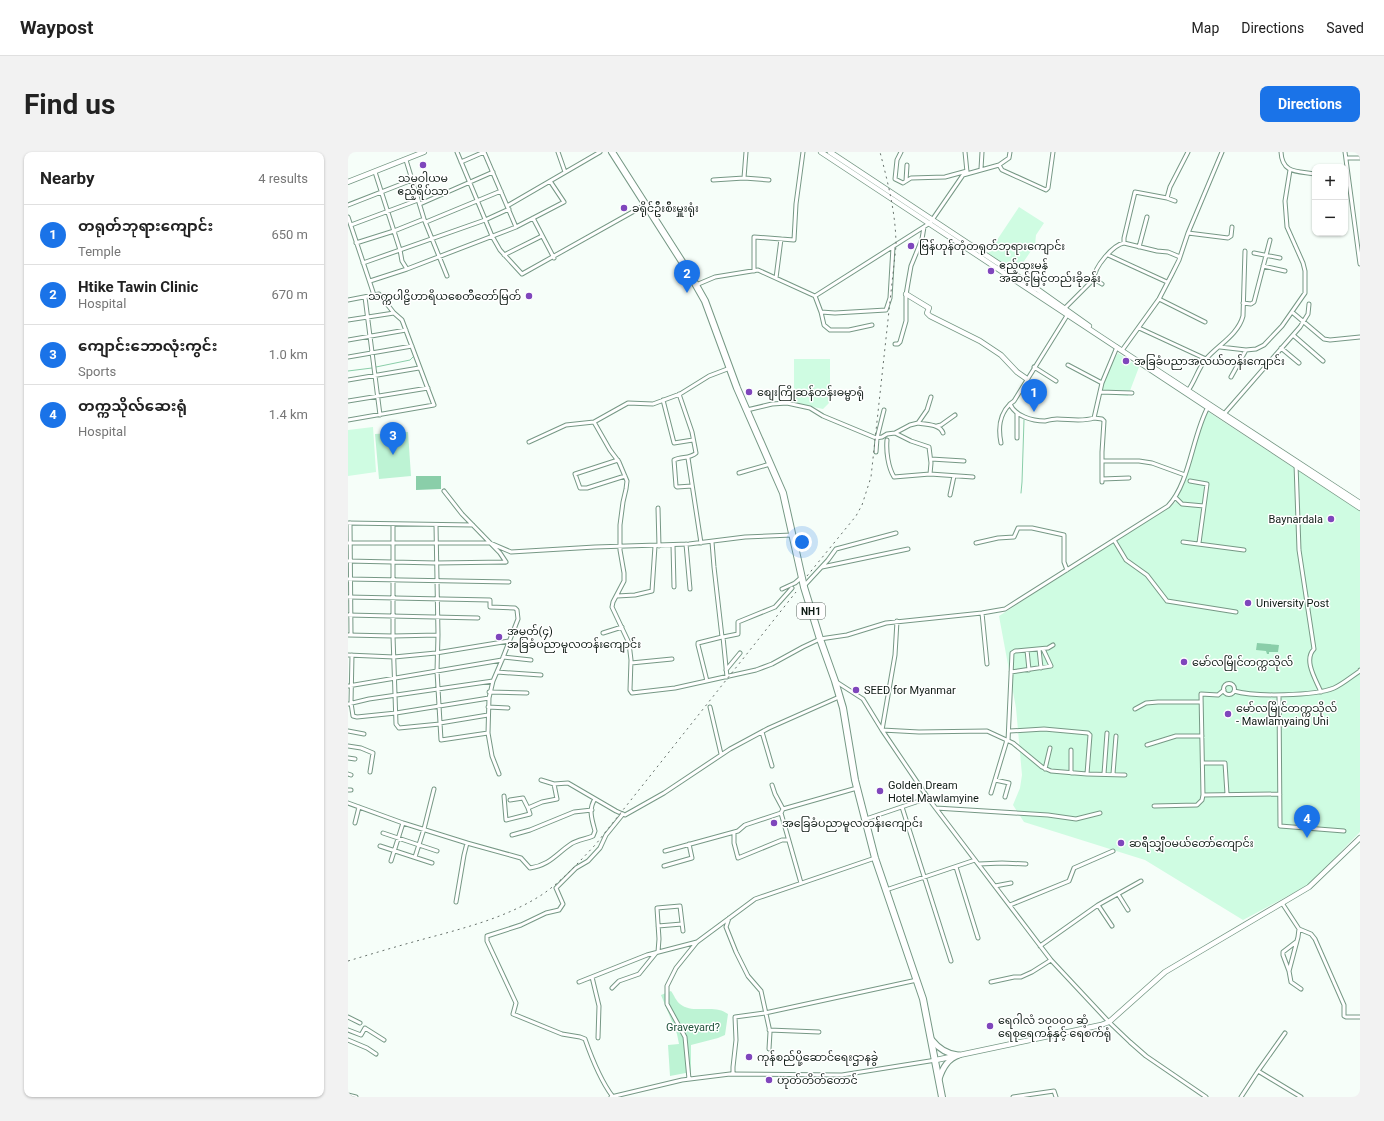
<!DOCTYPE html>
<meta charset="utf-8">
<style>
:root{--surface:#fff;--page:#f2f2f2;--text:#222;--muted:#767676;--line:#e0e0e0;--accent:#1a73e8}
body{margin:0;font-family:Roboto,"Noto Sans Myanmar",sans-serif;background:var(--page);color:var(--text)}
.controls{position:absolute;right:12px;top:12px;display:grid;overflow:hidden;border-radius:8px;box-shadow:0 1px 3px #0004}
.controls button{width:36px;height:36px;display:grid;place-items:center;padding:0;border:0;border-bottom:1px solid var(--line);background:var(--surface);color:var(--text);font:20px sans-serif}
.you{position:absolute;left:454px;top:390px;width:14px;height:14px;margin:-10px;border:3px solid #fff;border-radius:50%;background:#1a73e8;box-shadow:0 0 0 6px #1a73e833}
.badge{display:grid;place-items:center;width:26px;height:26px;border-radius:50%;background:var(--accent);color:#fff;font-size:13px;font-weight:700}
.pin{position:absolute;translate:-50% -33px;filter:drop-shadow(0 1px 2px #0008)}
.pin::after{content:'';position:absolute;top:21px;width:14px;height:12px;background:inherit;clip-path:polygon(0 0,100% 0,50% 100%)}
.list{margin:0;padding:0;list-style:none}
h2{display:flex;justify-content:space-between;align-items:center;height:52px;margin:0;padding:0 16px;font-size:17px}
h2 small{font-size:13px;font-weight:400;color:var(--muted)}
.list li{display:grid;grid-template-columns:26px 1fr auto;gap:12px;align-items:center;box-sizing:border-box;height:60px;padding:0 16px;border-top:1px solid var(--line)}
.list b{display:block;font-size:15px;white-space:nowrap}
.list p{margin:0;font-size:13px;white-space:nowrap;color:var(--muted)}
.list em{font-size:13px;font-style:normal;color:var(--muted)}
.map{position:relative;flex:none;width:1012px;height:945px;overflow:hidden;border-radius:8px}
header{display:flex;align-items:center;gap:24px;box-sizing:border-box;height:56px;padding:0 20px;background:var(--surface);border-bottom:1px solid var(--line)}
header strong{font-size:19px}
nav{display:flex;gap:22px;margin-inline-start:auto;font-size:14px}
.intro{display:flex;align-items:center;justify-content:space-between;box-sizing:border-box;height:96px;padding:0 24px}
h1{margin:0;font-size:28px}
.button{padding:10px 18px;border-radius:8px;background:var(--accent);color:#fff;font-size:14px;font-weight:700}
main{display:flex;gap:24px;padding:0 24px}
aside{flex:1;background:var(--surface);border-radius:8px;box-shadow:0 1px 3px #0004}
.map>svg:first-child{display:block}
</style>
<header>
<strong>Waypost</strong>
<nav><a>Map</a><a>Directions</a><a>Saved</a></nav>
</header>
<div class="intro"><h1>Find us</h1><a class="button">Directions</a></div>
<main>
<aside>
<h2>Nearby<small>4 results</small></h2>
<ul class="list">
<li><span class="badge">1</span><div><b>တရုတ်ဘုရားကျောင်း</b><p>Temple</p></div><em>650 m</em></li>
<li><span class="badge">2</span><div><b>Htike Tawin Clinic</b><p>Hospital</p></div><em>670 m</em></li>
<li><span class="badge">3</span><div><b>ကျောင်းဘောလုံးကွင်း</b><p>Sports</p></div><em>1.0 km</em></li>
<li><span class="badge">4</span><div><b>တက္ကသိုလ်ဆေးရုံ</b><p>Hospital</p></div><em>1.4 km</em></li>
</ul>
</aside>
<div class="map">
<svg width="1012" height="945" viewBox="0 0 1012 945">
<rect width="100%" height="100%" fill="#f6fef9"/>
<path fill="#cffce2" d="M671,55L696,71L688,83L687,93L668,121L639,103Z
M770,201L791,215L780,244L753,242L761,215Z
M446,207H482V244L481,251L475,257L446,251Z
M859,259L1012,359V680L960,733L895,768L797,708L676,670L665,653L672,636L674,623L668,556L651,464L827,351Z
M25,275L28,320L0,324V278Z"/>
<path fill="#bdf3d4" d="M60,280L63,324L31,327L27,282Z
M323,839C326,843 328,849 332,852C346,863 366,851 380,862L377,883L370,886L343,893V920L322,924L320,893L331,892L329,882L313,843Z"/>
<path fill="#8acea9" d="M68,324H93V337L68,338Z
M909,491L931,493L930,500H921V502H919L918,499L908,498Z"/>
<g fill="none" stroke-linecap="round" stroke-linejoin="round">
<path stroke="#8acea9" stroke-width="1" d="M28,215L62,208L66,204
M0,219L24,216
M673,341L674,330L676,268"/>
<defs>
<path id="street" d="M109,0L144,84L152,98L174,122L297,53
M136,0L168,75
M210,0L217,20
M553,0L549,8L547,27L555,31L563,26L597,25L619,19
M617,0L619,20
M933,0C934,22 950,19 967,22
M997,0L1012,112
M998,6H1012
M58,8L76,67L99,124
M113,10L136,0
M651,13L654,18L698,38L700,36L705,0
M633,17L634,0
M27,20L52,98L54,109L59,117
M396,26L398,0
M365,28L396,26L421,28
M558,29L559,13
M819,46L822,35L840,0
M72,52L145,20
M0,53L64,28
M159,54L252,0
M0,65L26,143
M185,66L206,106
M78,70L153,39
M3,73L70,48
M840,81L880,86L883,84L884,75
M8,91L46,79L76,67
M776,91V86L787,40L819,46L827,49
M791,95L799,65
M906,101L932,106
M156,103L194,84
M760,103L819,130
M15,111L137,68L161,57
M915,114L937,119
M406,119V85L446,88L448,52L455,0
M428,126L433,87
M22,129L59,117L168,75L216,50L202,29
M754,132L746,127C746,115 765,93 776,91L809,99L820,100L832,105
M348,133L367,125L410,118L467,144L582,71L615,23L651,13L661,6L662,0
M467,144L473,160L476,173L482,178H501L524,173
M17,145L32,263
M811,147L857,170
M0,148L31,142L46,161L54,168L86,253L0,268
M895,151L903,152L906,150L922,88
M716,157L746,127
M473,160L487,161L538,158L542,146L545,95
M944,160L976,187L982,188L1012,185
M720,162L666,249L662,252C667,264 684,269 697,269C701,268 705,267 709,267C721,267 734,270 746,266L754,231L769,195
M0,168L46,161
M791,176L858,207
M945,183L975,209
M0,188L58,178
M547,192H550L552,190L558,169V143L560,131L563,114L574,87L576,75
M872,195L898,198L908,197L916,193L934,174L957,141V119L955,111L939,75L937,49L942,18
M933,196L951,211
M775,197L811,147L824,122L831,108L840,81L874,0
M0,205L64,194
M720,213L754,231
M686,215L708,229
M883,225L898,198
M0,228L71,216
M752,240L784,241
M839,240C847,230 850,216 858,207C870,193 890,183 895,164L897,99
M331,242L344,280L348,301C342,307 333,304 326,308L328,334L329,335L344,334
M315,248L326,291L345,288
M0,249L80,236
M399,258L424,252L439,251L462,256L475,264L528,286L534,285L539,282L547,281L563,289L581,295L583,311L582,322
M876,262L952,175L960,162L961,152
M746,266L754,267L756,269L754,300V330
M246,270L262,298L271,310L279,329L278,337L275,350L272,373V398L276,421V429L265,450L264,455L281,491L283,508L282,538L284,541L327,536L408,518L424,512L455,495L472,487L499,483L538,471L634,461L657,457L820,354C842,331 844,284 860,255
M570,271C579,273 592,272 595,281
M589,274L593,273L607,263
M547,281L562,273L570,271L579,258L583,245
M669,286V261
M539,288C538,299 540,315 546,325L582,322L625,325
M181,290L218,273L246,270L280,251L305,252L332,242L361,224L382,216
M653,291C650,276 651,263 662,252
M528,300L529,286L536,258
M340,306L353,391
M583,307L616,309
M270,308L227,322L232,336H239L277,324
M754,309H791L804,311L837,323
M948,312L951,398L966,497C955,508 968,528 973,540
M391,321L422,312
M754,327L781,326
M842,329L859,332L851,391
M96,339L114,362L152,401L158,410
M602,343L606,324
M827,345L834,352L856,354
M310,356L311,394
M0,371L125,373
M2,371L3,483
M45,372V484L48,572L51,576L92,572
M88,373L90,483L89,519L93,588L140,581
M766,388L778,408L799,423L819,449L888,460
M835,390L896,398
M0,391H142L163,400L247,395L341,392L397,385L444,383
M628,391L650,386L666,385L670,376H684L716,383V410L719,418
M338,392L342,437
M325,393L326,435
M0,409L88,411L158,410
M474,415L560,397
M0,427L161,430
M456,434L480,408L488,397L548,381
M434,437L447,431L454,425
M269,444L287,443L304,439L307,394
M0,445L142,448V455L167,456L169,458L170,467L154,508L145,529L141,546L140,581L144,604L151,622
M634,461L639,512
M0,463L130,466
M549,469L547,503L534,578L571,580L639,579L665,591L694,615L703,619L739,622L777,623
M255,481L274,475
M0,483L45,484L90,483
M691,497L693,516
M679,498L681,518
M0,503L46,505L88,501L161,489
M4,503L3,551L5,564L9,565L48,561L141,546
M155,505L183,508
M283,511L324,507
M378,518L392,501
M149,520L193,523
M663,520L703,514L695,497
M379,525L375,485L390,482V470L427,455L444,436
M359,529L350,493V491L374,485L366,415L364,390
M487,529L515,547L534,578L580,646L703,808L761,870L782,890L798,904L858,945
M875.5 537a5.5 5.5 0 1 1 11 0a5.5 5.5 0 1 1-11 0Z
M0,534L154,508
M876,538L870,543L853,542L855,643L932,642
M886,539C906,545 967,544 986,536C995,532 1004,524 1012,519V518
M141,540L179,541
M931,543L932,674L996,679
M0,552L21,547L145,529
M140,555L160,556
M362,555L373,602
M787,557L798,551L810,550H853
M92,571L140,563
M0,579L16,582
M662,579L696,577L740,581L742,583L739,622
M414,580L424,614
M660,589L664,501L667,499L700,496L705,493
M799,593L828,584H854
M0,594L13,596L25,601L22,620
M0,606L7,607
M855,611H877L879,642
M697,617L702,596
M723,621V598
M0,622L3,623
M756,622L759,581
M765,622L768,584
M193,628L206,632L220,631L268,659L277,663L316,641L382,597L421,576L491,545
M647,628L661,631L657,645
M424,633L427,642L435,657
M0,638H3
M643,641L659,588
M156,644L158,668L182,662L180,656L194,650L209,647L206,632
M162,648L175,646L180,656
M0,651L55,671L119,691L116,703L108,750
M806,654L849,653L854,648L855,643
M554,655L603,809
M588,656L700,663L728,667L752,661
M433,661L453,731
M518,667L580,646
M7,671L11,655
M386,680V691L390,706L434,688H440
M35,681L89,699
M164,683L182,678L226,660L244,658
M119,691L173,706L182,716C202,713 208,702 223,692C229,688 238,687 245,684L247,679C244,668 240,657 247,647
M32,694L84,711
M317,699L390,679L397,673L433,661L435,657L509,636
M67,705L76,677L86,637
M43,709L55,671
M631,712L654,711L678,712
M316,714L344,706L341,692
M608,715L630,786
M647,734L663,731
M538,738L627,708
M770,742L780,758
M934,751L951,777L963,782L967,787L996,853V864L998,865H1012
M662,753L721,729L726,716L765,699
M750,753L764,774
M381,766L378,775L388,800L400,824L413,839L422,880L421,897
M310,774L334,772
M948,790L935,800V803L941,819L943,830L953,837
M692,794L750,753L793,729
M310,800L311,787L309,756L332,754L335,779
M941,819L950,785L951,777
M244,825L251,854L250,886
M231,830L299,803L349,790L407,747L527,706
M643,830L666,825H673L684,820L703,808
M264,836L271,829L291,822L308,801
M0,865L12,871
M0,878L13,883L17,876L36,888
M421,878L471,880
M0,888L19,896L28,902
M910,919L953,945
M385,922V915L388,888L387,865L417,861L569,828
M341,927L337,885L319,852V834L328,816L349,790
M0,943L8,945
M263,945L334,928L382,922L494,923L588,908
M265,945C252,928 244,907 237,887L232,885L214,882L165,862L168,851L139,789V784L173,773L198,761L211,758L215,752L208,736L228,716L240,709L252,696L258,683L275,662
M665,945L706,939L708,945
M893,945L910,919L937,881"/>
<path id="secondary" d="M473,0L1012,356
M482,0L689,137L741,174
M0,30L76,0
M558,142L581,156L579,161L582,164L632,189L653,203L669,220L679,227
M801,213L1012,351
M588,908L753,873L761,870L817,820L961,735L1012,686"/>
<path id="primary" d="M584,888C591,897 599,902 610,903
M591,927C595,915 600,907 611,903"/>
<path id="highway" d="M264,0L340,119L357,149L389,236L435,341L456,435L472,487L487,529L495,556L507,628L527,706L575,847L594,945"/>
</defs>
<use href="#street" stroke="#769885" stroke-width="5"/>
<use href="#secondary" stroke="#769885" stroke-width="6"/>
<use href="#primary" stroke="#769885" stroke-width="7"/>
<use href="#highway" stroke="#769885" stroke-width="8"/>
<use href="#street" stroke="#fff" stroke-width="3"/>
<use href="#secondary" stroke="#fff" stroke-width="4.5"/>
<use href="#primary" stroke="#fff" stroke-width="5"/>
<use href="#highway" stroke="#fff" stroke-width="6"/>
<path stroke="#66716b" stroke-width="1" stroke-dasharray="2 4" stroke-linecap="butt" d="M459,424L508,364L514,353L523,325L548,94C548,62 540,31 532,0
M0,809C30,800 60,791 91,783C127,773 163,763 195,742C215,728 231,710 248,692L448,440"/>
</g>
<g fill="#7f46bc" stroke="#fff" stroke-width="1.5">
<circle cx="75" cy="13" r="4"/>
<circle cx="276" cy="56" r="4"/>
<circle cx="563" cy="94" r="4"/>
<circle cx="643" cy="119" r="4"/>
<circle cx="181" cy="144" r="4"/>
<circle cx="778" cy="209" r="4"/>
<circle cx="401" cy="240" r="4"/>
<circle cx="983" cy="367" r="4"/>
<circle cx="900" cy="451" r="4"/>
<circle cx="151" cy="485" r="4"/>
<circle cx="836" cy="510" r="4"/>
<circle cx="508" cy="538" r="4"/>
<circle cx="880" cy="562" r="4"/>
<circle cx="532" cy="639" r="4"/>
<circle cx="426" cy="671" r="4"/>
<circle cx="773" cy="691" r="4"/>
<circle cx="642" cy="874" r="4"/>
<circle cx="401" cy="905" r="4"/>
<circle cx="421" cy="928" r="4"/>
</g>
<g text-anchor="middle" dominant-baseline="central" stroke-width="3" stroke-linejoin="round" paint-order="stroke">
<rect fill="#fff" stroke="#57605b" stroke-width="1" x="449" y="451" width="28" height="16" rx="3"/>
<g font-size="10" font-weight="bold" fill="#0f1c15">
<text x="463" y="459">NH1</text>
</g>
<g font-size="11" fill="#0f1c15" stroke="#fff" text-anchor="start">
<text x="75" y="26" text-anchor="middle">သမဝါယမ<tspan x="75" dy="13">ဧည့်ရိပ်သာ</tspan></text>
<text x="284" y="56">ခရိုင်ဦးစီးမှူးရုံး</text>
<text x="571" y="94">ဗြန်ဟုန်တုံတရုတ်ဘုရားကျောင်း</text>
<text x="651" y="113">ဧည့်ထူးမွန်<tspan x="651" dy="13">အဆင့်မြင့်တည်းခိုခန်း</tspan></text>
<text x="173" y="144" text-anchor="end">သက္ကပါဠိဟာရိယစေတီတော်မြတ်</text>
<text x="786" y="209">အခြခံပညာအလယ်တန်းကျောင်း</text>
<text x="409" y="240">စျေးကြိုဆန်တန်းဓမ္မာရုံ</text>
<text x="975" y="367" text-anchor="end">Baynardala</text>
<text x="908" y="451">University Post</text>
<text x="159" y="479">အမှတ်(၄)<tspan x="159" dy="13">အခြခံပညာမူလတန်းကျောင်း</tspan></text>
<text x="844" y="510">မော်လမြိုင်တက္ကသိုလ်</text>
<text x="516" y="538">SEED for Myanmar</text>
<text x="888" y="556">မော်လမြိုင်တက္ကသိုလ်<tspan x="888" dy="13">- Mawlamyaing Uni</tspan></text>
<text x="540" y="633">Golden Dream<tspan x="540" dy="13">Hotel Mawlamyine</tspan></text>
<text x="434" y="671">အခြေခံပညာမူလတန်းကျောင်း</text>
<text x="781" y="691">ဆရီသျှီဝမယ်တော်ကျောင်း</text>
<text x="650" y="868">ရေဂါလံ ၁၀၀၀၀ ဆံ့<tspan x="650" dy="13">ရေစုရေကန်နှင့် ရေစက်ရုံ</tspan></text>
<text x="409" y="905">ကုန်စည်ပို့ဆောင်ရေးဌာနခွဲ</text>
<text x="429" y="928">ဟုတ်တိတ်တောင်</text>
</g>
<g font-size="11" fill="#20543b" stroke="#fff">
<text x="345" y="875">Graveyard?</text>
</g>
</g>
</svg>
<div class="controls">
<button>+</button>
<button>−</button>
</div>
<div class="you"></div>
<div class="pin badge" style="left:686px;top:260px">1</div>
<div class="pin badge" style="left:339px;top:141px">2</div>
<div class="pin badge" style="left:45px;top:303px">3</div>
<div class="pin badge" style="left:959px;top:686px">4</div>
</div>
</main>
